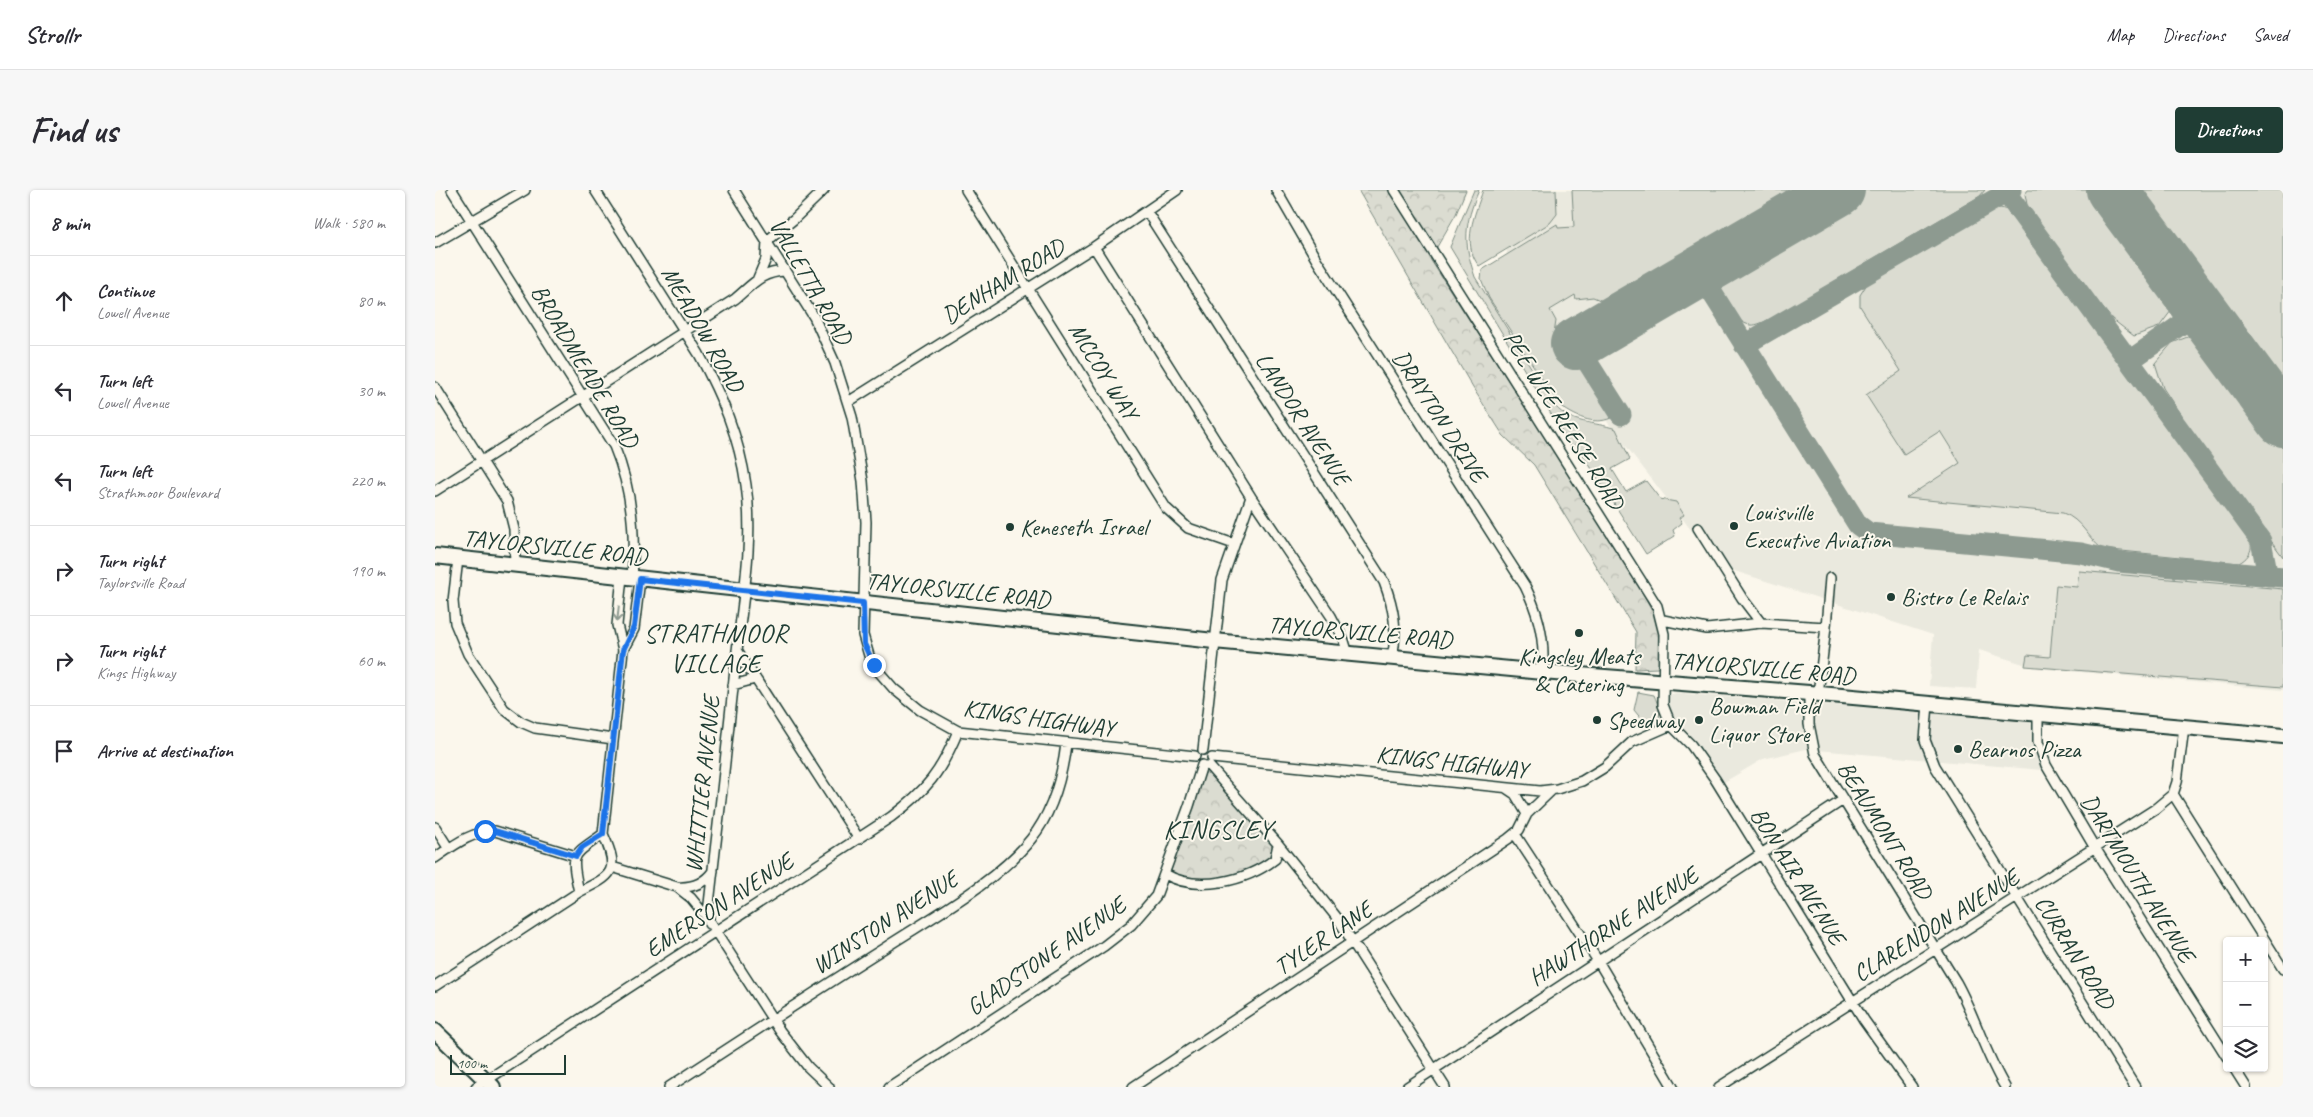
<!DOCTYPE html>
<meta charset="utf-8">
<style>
:root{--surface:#fff;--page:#f7f7f7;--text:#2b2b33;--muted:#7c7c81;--line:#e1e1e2;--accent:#1f3d34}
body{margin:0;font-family:Caveat,sans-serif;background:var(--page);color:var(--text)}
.controls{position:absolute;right:15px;bottom:15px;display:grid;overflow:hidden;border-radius:5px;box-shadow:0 1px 4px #0004}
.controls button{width:45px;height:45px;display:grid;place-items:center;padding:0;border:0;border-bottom:1px solid var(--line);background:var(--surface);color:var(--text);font:25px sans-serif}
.scale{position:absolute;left:15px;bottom:12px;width:116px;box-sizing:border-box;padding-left:5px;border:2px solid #1f3d34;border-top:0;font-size:14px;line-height:18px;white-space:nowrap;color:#1f3d34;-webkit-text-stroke:4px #fbf7ec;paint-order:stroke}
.stop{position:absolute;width:15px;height:15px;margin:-11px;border:4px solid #1a73e8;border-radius:50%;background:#fff}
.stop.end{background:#1a73e8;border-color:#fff;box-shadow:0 1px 5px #0008}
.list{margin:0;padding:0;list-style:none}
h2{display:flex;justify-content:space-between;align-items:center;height:65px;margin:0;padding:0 20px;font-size:21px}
h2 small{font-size:16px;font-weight:400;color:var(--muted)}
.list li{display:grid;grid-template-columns:32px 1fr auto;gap:15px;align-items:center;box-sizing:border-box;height:90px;padding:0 20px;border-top:1px solid var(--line)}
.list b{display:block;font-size:19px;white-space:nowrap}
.list p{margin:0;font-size:16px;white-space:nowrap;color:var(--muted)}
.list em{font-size:16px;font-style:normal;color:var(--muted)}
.icon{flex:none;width:28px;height:28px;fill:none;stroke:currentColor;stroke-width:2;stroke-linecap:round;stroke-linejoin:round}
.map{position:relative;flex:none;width:1848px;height:897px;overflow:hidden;border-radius:5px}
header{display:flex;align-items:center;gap:30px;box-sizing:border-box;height:70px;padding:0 25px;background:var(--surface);border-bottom:1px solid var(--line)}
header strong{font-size:24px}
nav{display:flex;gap:28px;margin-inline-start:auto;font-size:18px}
.intro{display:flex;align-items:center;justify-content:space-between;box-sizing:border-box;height:120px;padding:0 30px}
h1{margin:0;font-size:35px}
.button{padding:12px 22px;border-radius:5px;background:var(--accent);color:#fff;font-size:18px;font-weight:700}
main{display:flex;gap:30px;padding:0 30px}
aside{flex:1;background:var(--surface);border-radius:5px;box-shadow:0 1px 4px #0004}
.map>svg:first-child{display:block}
</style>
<header>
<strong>Strollr</strong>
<nav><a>Map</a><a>Directions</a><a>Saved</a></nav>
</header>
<div class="intro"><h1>Find us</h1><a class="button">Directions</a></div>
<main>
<aside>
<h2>8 min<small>Walk · 580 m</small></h2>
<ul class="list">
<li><svg class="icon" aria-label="ahead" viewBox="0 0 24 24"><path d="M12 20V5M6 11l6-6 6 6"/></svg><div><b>Continue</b><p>Lowell Avenue</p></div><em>80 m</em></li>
<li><svg class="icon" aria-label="left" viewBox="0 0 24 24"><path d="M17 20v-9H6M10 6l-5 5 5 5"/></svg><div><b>Turn left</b><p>Lowell Avenue</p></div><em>30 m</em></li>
<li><svg class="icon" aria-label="left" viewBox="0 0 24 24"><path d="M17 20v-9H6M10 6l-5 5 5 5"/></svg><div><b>Turn left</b><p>Strathmoor Boulevard</p></div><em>220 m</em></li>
<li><svg class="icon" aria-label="right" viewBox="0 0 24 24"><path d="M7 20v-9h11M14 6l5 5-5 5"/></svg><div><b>Turn right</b><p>Taylorsville Road</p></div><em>190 m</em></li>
<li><svg class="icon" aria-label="right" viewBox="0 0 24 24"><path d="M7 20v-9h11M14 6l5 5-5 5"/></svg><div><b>Turn right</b><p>Kings Highway</p></div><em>60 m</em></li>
<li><svg class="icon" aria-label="arrive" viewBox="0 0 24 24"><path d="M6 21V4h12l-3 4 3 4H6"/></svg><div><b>Arrive at destination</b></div></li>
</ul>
</aside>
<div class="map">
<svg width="1848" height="897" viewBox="0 0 1848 897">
<defs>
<pattern id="park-crowns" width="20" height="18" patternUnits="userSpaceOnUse" patternTransform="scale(1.25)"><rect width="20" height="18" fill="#dbdcd1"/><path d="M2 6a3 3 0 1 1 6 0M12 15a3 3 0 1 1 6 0" fill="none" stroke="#bcbeb4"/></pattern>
</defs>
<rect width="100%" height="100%" fill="#fbf7ec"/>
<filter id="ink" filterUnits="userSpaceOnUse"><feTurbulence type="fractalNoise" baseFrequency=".02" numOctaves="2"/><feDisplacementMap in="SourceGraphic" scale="10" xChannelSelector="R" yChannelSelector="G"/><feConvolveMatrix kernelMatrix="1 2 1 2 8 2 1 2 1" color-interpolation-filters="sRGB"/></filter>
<g filter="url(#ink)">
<path fill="#eae9de" d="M1073,0H1848V500L1601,478L1544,460L1541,499L1494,496L1498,445L1284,376L1071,101Z
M1241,503L1593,530L1598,536L1597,553L1601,565L1607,580L1371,559L1328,569L1286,594L1235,520L1231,510L1234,505Z"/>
<path fill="#dbdcd1" stroke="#7d8c82" d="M1039,0H1044C1029,35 1028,51 1040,87L1120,216C1137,235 1159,231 1181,239L1195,269L1177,279L1191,302L1211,291L1225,309L1241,312L1249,325L1244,328L1247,333L1238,340L1240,346L1211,364L1141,254L1136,257L1015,57Z
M1048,0H1121L1122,24L1115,33L1044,76C1026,53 1040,25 1048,0Z
M1137,0H1372L1177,115L1158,107L1141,109L1140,105L1115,120L1121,131L1119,144L1124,161L1131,170L1148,178L1175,224L1176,228C1158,236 1139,226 1124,215L1054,108L1046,89L1047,80L1122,34L1123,38L1139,37Z
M1425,0H1550L1545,6L1337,128C1330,131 1322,136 1315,135C1299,132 1284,108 1286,93C1287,86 1292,81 1296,76Z
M1593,0H1659L1735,104L1739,117L1724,137L1699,146L1677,129L1635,78L1593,20L1590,4Z
M1692,0H1848V211Z
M1562,17L1576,21L1581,28L1811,338C1818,352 1820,364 1804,373L1667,359C1652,347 1647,330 1628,323L1471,308L1525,273L1505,241L1469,264L1431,205L1466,181L1425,116V105L1432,94Z
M1760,144L1771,153L1848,258V367L1765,254L1728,198L1720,173L1737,153Z
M1644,381L1848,399V497L1590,476L1592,465L1615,467L1621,395L1642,397Z
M1203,502L1219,505C1223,514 1228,528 1221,536H1212L1199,520Z"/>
<path fill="url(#park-crowns)" stroke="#7d8c82" d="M923,0H1031L1021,24L995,69L1196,381L1227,439L1223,478L1200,479L1201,442L1099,275L1068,245L1038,198Z
M769,583H774L838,653L834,669C809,685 783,693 753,688C746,686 740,686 736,680Z"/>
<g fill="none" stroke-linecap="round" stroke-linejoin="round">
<path stroke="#8d9a90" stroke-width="21" d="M1569,0L1826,351L1833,386
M1264,82L1423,335L1434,343L1646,363L1684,372L1848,387
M1141,154L1186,225
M1309,155L1576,0
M1694,171L1767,120"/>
<path stroke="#8d9a90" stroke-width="52" d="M1677,0L1848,231
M1141,154L1404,0"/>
<defs>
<path id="minor" d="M17,0L179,256C197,299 201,342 197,388
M160,0L264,164C287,207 304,246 311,295C319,350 308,407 302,461C293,545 284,630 274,714V734
M299,0L379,127L400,173L417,227L428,291L431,332L428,445L435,469L444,482L459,499L485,520L523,541L760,566
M531,0L731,318L753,338L799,354
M841,0L881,69L1090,396C1104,424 1111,451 1107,482
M959,0L1222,416L1229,444L1228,515L1236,535L1256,555L1280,589L1429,830L1477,897
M712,22L949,392C959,418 963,441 957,468
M0,53L90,0
M659,57L816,307L896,426L909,451L913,464
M323,88L331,69L332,51L359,29L389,0
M0,197L72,311L79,339L80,375
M413,212L659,57L742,0
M0,301L300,109C318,94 326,82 350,81
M1263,338L1307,408L1326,433
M23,369L18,411L20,433L33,464L69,519L86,532L100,538L178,549
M187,387L182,435L188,460
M1228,430L1272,439L1326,433L1391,437L1395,388
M302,460L424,649
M298,495L320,489
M1374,503V534L1380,564L1521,792C1540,826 1550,864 1570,897
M1383,504L1391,437
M1493,514L1490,550L1500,576L1700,897
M1603,524V552L1611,575L1657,653L1792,867
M768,560L787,390L816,307
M777,568L1105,601L1122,599L1147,591L1170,577L1197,552L1236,535
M774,576L843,654L903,729L1010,897
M1071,598L1080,604L1092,624
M1738,604L1848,779
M0,637L14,659
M168,644C137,667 135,661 144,702C178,685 185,682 168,644L188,460L199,439L205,389
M1080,644L1163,771L1238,897
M0,668C19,655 37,641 60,641L141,666
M177,677L242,697L256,708L270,725L345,841L373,877L394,897
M730,684C762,703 812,691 840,669L843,654
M242,697C257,698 269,694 278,681
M0,796L144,702
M1799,878L1811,897
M41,897L456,627C492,600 506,582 523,541
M234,897C306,850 378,803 451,757C497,727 562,692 596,649C618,622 627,587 631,554
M454,897L669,756L696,735L721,706L754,616L767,575
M698,897L1073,649L1084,640L1092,624L1117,600
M972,897L1408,610
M1284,897L1720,619L1738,604L1742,592L1749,537"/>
<path id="primary" d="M0,366L779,451L1107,482L1374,503L1848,546
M0,841L58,897"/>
</defs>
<use href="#minor" stroke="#1f3d34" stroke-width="12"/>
<use href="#primary" stroke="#1f3d34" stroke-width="18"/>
<use href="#minor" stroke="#fbf7ec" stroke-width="9"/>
<use href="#primary" stroke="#fbf7ec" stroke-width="14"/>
</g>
<defs><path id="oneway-shaft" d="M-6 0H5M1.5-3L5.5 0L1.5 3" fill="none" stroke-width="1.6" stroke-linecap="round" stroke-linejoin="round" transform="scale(1.25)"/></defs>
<use stroke="#8d9a90" href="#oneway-shaft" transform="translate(183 424) rotate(96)"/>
</g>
<g fill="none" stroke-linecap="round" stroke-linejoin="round" filter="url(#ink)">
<path stroke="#1a73e8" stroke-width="6" d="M50,641H60L141,666L147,657L168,644L188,460L199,437L205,389L428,413L429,454L439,475"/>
</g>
<g fill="#1f3d34" stroke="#fbf7ec" stroke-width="2">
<circle cx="1299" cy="336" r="5"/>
<circle cx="575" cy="337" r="5"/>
<circle cx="1456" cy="407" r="5"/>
<circle cx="1144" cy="443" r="5"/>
<circle cx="1162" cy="530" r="5"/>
<circle cx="1264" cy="530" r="5"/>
<circle cx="1523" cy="559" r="5"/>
</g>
<g text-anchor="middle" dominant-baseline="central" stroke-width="4" stroke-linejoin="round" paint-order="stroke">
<g font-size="24" fill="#1f3d34" stroke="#fbf7ec">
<text transform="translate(376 91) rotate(60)">VALLETTA ROAD</text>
<text transform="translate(568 91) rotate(-32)">DENHAM ROAD</text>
<text transform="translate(268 139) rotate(60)">MEADOW ROAD</text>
<text transform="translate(150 176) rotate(59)">BROADMEADE ROAD</text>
<text transform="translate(669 181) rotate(58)">MCCOY WAY</text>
<text transform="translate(1005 226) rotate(57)">DRAYTON DRIVE</text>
<text transform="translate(868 229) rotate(57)">LANDOR AVENUE</text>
<text transform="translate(1129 230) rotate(58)">PEE WEE REESE ROAD</text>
<text transform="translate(120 357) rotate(6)">TAYLORSVILLE ROAD</text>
<text transform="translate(523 400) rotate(6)">TAYLORSVILLE ROAD</text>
<text transform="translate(925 442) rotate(5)">TAYLORSVILLE ROAD</text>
<text transform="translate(1328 478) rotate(5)">TAYLORSVILLE ROAD</text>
<text transform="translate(604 528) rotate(8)">KINGS HIGHWAY</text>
<text transform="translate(1017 572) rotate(6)">KINGS HIGHWAY</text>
<text transform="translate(267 594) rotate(-84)">WHITTIER AVENUE</text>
<text transform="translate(1450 640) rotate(58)">BEAUMONT ROAD</text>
<text transform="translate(1363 686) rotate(58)">BON AIR AVENUE</text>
<text transform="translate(1703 688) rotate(58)">DARTMOUTH AVENUE</text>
<text transform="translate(284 715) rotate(-33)">EMERSON AVENUE</text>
<text transform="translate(450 732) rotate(-33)">WINSTON AVENUE</text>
<text transform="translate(1501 735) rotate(-32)">CLARENDON AVENUE</text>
<text transform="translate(1178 736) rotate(-33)">HAWTHORNE AVENUE</text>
<text transform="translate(888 748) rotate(-34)">TYLER LANE</text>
<text transform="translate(1640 762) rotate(58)">CURRAN ROAD</text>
<text transform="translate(611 766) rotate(-35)">GLADSTONE AVENUE</text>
</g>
<g font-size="24" fill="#1f3d34" stroke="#fbf7ec" text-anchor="start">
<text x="1309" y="322">Louisville<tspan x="1309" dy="28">Executive Aviation</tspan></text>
<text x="585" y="337">Keneseth Israel</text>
<text x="1466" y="407">Bistro Le Relais</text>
<text x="1144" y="466" text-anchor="middle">Kingsley Meats<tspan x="1144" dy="28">&amp; Catering</tspan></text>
<text x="1274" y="516">Bowman Field<tspan x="1274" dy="28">Liquor Store</tspan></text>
<text x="1172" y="530">Speedway</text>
<text x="1533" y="559">Bearnos Pizza</text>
</g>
<g font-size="26" letter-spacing="1" fill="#1f3d34" stroke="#fbf7ec">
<text x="281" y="443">STRATHMOOR<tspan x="281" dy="30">VILLAGE</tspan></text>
<text x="783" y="639">KINGSLEY</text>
</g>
</g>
</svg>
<div class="controls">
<button>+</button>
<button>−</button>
<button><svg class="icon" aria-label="layers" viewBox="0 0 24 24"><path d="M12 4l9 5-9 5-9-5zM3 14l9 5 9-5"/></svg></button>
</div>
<div class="scale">100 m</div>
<div class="stop" style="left:50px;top:641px"></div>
<div class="stop end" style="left:439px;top:475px"></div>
</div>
</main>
